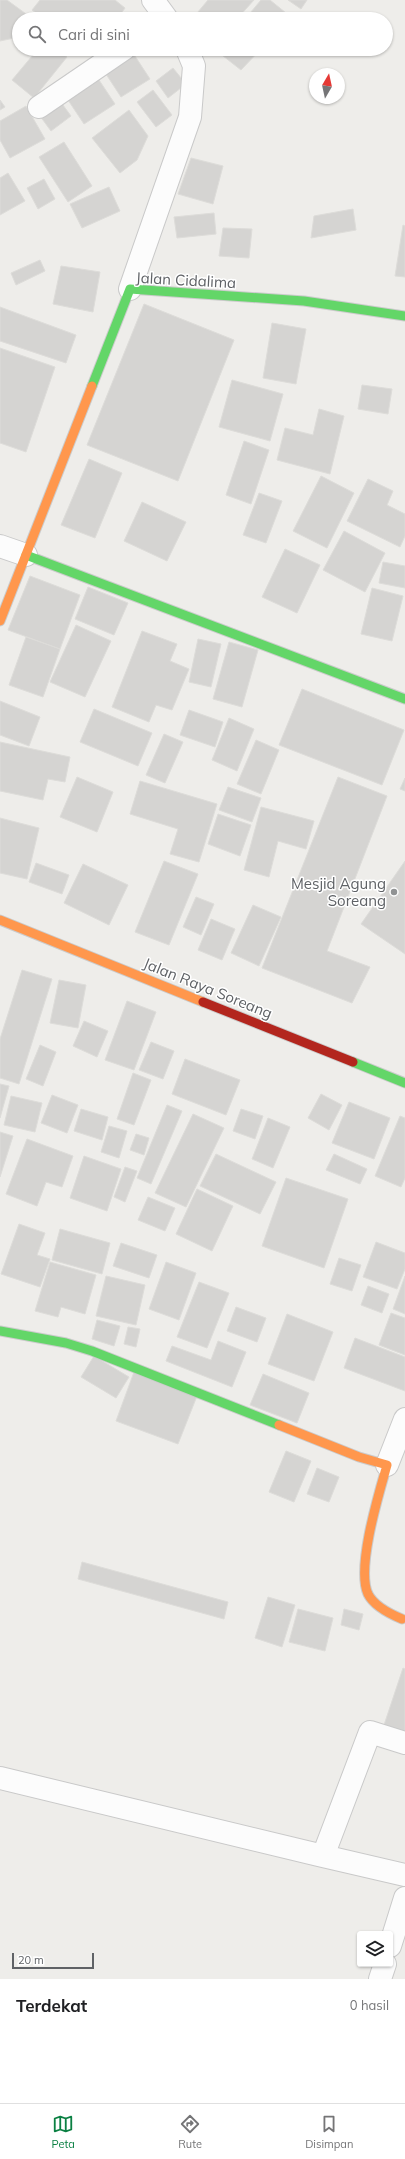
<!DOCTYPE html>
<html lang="id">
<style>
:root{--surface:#fff;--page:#f6f6f6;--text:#202124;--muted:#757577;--line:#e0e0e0;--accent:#0b8043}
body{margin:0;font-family:Mulish,sans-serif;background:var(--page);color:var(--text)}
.controls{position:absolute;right:12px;bottom:12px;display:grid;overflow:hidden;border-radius:4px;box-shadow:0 1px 3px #0004}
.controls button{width:36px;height:36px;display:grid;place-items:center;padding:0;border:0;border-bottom:1px solid var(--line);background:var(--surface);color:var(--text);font:20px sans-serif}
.compass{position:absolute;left:309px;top:68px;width:36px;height:36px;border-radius:50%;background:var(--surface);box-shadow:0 1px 3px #0004;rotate:9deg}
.scale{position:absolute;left:12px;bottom:10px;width:82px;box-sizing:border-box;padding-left:4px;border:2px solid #5f6266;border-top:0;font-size:11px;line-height:14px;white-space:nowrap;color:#5f6266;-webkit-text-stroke:3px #fff;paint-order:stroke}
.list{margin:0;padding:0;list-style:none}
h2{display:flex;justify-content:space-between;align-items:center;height:52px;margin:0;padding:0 16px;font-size:17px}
h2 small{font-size:13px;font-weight:400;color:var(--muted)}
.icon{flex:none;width:22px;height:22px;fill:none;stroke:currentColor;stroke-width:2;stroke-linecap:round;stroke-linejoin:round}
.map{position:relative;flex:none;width:405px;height:1979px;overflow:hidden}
.search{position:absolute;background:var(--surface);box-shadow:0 1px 3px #0004;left:12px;right:12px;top:12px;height:44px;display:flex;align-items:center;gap:10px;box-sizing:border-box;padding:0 14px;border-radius:22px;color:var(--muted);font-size:15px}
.sheet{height:124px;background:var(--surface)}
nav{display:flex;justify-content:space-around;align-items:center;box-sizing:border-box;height:56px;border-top:1px solid var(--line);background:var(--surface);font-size:11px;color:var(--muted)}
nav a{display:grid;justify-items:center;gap:2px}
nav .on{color:var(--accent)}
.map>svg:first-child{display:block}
</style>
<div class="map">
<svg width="405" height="1979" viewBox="0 0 405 1979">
<rect width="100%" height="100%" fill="#eeedea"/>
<path fill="#d5d4d2" stroke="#dddcd9" d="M0,0H7L33,19H19V37L0,41Z
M40,0H115L125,8L117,19H44L32,10Z
M208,0H254L237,19H192Z
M261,0H270L291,17L290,19H245Z
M288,0H307L301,9Z
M38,49H57L67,57L34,98L12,80Z
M82,49H93L89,54Z
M220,49H261L241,70L218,52Z
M133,53L150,79L121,97L104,71Z
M173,68L186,84L168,98L156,81Z
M99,80L115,104L84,124L68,100Z
M153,90L172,115L156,127L137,102Z
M0,100L5,107L0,110Z
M60,101L71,116L51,131L40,116Z
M26,106L45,139L10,158L0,140V121Z
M129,110L148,136L137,160L120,173L92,138Z
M64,142L92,186L68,202L39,157Z
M191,158L223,166L213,204L178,194Z
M8,173L25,201L0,215V178Z
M44,179L55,199L38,209L27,188Z
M109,187L120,211L82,228L70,204Z
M353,209L356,230L311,238L314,216Z
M214,213L216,234L177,238L174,217Z
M403,225L405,226V277L395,276Z
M223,228L252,229L249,258L219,256Z
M40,260L45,271L16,285L11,273Z
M61,266L100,272L93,312L53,304Z
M144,304L234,340L178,481L87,445Z
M0,307L76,335L66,363L0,341Z
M272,323L306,329L296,384L263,378Z
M0,348L55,367L26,452L0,443Z
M232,380L283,394L270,441L219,427Z
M362,385L392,389L388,414L358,409Z
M319,409L344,416L330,474L277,460L285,428L313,435Z
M244,441L269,450L251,504L226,495Z
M89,459L122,473L95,538L61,525Z
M321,476L354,493L327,548L293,531Z
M368,479L393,491L387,505L405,514V536L400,547L347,521Z
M259,493L282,501L266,543L243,535Z
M142,502L186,522L167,561L124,541Z
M344,531L385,553L365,592L323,570Z
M285,549L320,565L297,613L262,597Z
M383,562L405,566V588L379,583Z
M30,576L80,595L60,649L8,630Z
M88,587L128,603L114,635L75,619Z
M372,588L403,596L392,641L361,634Z
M76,625L111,641L85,697L50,682Z
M142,631L177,644L170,661L189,669L172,710L156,705L149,722L112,707Z
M26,637L60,649L43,697L9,685Z
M198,639L221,644L211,687L189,682Z
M229,642L258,650L242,707L213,699Z
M302,689L404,730L382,785L279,745Z
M0,701L40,717L29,746L0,735Z
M94,709L152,733L138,766L80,742Z
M189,710L223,722L215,747L180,735Z
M229,718L254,729L237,771L212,760Z
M164,734L183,742L165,783L146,775Z
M256,740L279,750L261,794L237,784Z
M0,742L70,757L65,782L48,779L43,800L0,791Z
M77,777L113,792L97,832L60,817Z
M338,777L387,796L327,951L370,967L352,1003L262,968Z
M405,778V791L400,789Z
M140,781L217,804L199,862L170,854L178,829L130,814Z
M228,787L261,798L252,822L219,810Z
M261,807L314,821L306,849L278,841L269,877L244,870Z
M218,814L251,825L240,856L208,844Z
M0,818L39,828L27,879L0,873Z
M164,861L198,874L169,945L135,932Z
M405,861V954L361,924Z
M36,863L69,875L62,894L29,882Z
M83,864L128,885L109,925L64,903Z
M196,897L214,904L201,935L183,927Z
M253,905L281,917L259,966L231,953Z
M211,919L235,929L222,960L198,950Z
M22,970L52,979L19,1084L0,1078V1039Z
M59,980L86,985L78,1028L50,1023Z
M127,1001L156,1012L134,1070L105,1060Z
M84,1021L108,1031L97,1057L73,1046Z
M151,1042L174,1051L163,1079L139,1070Z
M40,1045L56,1052L43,1086L26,1079Z
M185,1059L240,1080L226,1115L172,1094Z
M133,1073L151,1080L134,1125L117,1119Z
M0,1084L9,1086L0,1118Z
M321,1094L342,1105L329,1130L308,1118Z
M52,1095L78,1105L67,1133L41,1123Z
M11,1096L42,1103L35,1132L4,1125Z
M349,1102L390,1118L374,1159L332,1143Z
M167,1105L182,1111L151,1184L137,1178Z
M81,1109L108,1117L102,1140L74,1131Z
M241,1109L263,1116L255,1139L233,1131Z
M193,1114L224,1128L186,1207L155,1193Z
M400,1116L405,1118V1178L401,1187L375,1176Z
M268,1118L290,1127L273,1168L252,1159Z
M109,1126L127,1131L119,1158L101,1152Z
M0,1132L13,1136L0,1177Z
M136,1134L149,1138L144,1155L130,1150Z
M27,1139L73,1156L62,1187L46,1182L37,1206L6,1194Z
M216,1154L276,1182L260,1214L200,1186Z
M334,1154L367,1169L360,1184L326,1170Z
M84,1156L121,1169L107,1211L70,1198Z
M125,1167L137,1171L125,1202L114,1197Z
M286,1178L348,1199L324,1268L262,1246Z
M197,1189L233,1206L212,1251L176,1234Z
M148,1197L175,1208L165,1231L138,1220Z
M19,1224L45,1233L37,1255L50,1259L40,1287L1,1274Z
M60,1229L110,1243L102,1274L52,1260Z
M376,1242L405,1253V1269L397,1289L363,1277Z
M121,1243L157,1255L149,1278L113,1266Z
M339,1258L361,1265L352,1291L330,1284Z
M50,1262L96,1275L85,1314L61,1307L58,1317L35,1311Z
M166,1262L196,1273L179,1320L149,1309Z
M106,1276L145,1285L136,1325L96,1316Z
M405,1276V1314L393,1309Z
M199,1282L229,1293L207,1348L177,1337Z
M368,1286L389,1294L382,1313L361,1305Z
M236,1307L266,1318L257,1342L227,1331Z
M391,1313L405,1318V1355L379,1345Z
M287,1314L333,1332L314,1381L268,1364Z
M97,1320L120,1326L114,1346L92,1339Z
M128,1327L140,1329L136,1347L124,1344Z
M355,1338L405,1357V1391L344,1368Z
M218,1341L246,1352L232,1387L166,1361L172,1346L211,1360Z
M94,1356L129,1377L116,1398L81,1377Z
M134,1372L197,1396L178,1444L116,1421Z
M263,1374L309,1393L297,1423L250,1405Z
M286,1451L311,1461L294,1502L269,1492Z
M317,1468L339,1477L329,1502L307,1494Z
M82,1562L228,1602L224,1619L78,1579Z
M268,1597L295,1605L282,1647L255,1638Z
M298,1609L333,1618L325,1651L289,1642Z
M344,1609L363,1614L359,1630L341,1625Z
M403,1668L405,1669V1732L384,1725Z"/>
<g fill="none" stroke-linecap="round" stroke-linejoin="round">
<defs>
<path id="street" d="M153,0L167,19
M39,107L124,49
M130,289L190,117L194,66L187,49
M0,546L26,555
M387,1465L405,1419
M405,1743L370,1732L323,1856L405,1875
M0,1778L323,1856
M390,1946L405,1898
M380,1979L385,1964"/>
<path id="fast" d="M92,386L130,289L304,301L405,316
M26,555L405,699
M353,1062L405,1083
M0,1331L66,1343L92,1351L279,1425"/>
<path id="slow" d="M0,621L92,386
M0,920L203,1002
M279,1425L359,1457L387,1465C379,1493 356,1568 368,1594C374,1606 390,1614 402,1619"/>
<path id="jam" d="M203,1002L353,1062"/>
</defs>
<use href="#street" stroke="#c9c9c9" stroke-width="24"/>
<use href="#fast" stroke="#cbcbcb" stroke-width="11"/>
<use href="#slow" stroke="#cbcbcb" stroke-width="11"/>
<use href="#jam" stroke="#cbcbcb" stroke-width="11"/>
<use href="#street" stroke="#fcfcfc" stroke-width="22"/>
<use href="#fast" stroke="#63d668" stroke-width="9"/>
<use href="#slow" stroke="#ff974d" stroke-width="9"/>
<use href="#jam" stroke="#b3261e" stroke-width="9"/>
</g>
<circle fill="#919394" stroke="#fff" stroke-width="1.5" cx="394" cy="892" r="4"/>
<g text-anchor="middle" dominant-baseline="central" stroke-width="3" stroke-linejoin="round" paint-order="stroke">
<g font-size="15" fill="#5f6266" stroke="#fff">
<text transform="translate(186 280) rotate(3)">Jalan Cidalima</text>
<text transform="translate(208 988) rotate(22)">Jalan Raya Soreang</text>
</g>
<g font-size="15" fill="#5f6266" stroke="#fff" text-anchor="end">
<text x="386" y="883">Mesjid Agung<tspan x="386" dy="17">Soreang</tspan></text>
</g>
</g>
</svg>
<div class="controls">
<button><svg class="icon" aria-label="layers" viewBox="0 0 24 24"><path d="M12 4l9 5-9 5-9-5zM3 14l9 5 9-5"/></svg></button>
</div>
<svg class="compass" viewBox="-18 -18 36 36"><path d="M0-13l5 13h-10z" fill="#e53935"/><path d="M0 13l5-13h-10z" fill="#757577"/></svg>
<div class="scale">20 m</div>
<div class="search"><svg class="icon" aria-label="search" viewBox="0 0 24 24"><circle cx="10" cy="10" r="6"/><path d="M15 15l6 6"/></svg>Cari di sini</div>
</div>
<section class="sheet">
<h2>Terdekat<small>0 hasil</small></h2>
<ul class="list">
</ul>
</section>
<nav>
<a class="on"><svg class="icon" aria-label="map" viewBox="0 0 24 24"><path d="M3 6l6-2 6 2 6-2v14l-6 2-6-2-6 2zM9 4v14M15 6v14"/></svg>Peta</a>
<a><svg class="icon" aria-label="directions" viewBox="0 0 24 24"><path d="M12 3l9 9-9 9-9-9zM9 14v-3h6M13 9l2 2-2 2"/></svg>Rute</a>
<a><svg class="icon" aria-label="saved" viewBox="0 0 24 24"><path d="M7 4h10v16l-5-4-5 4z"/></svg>Disimpan</a>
</nav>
